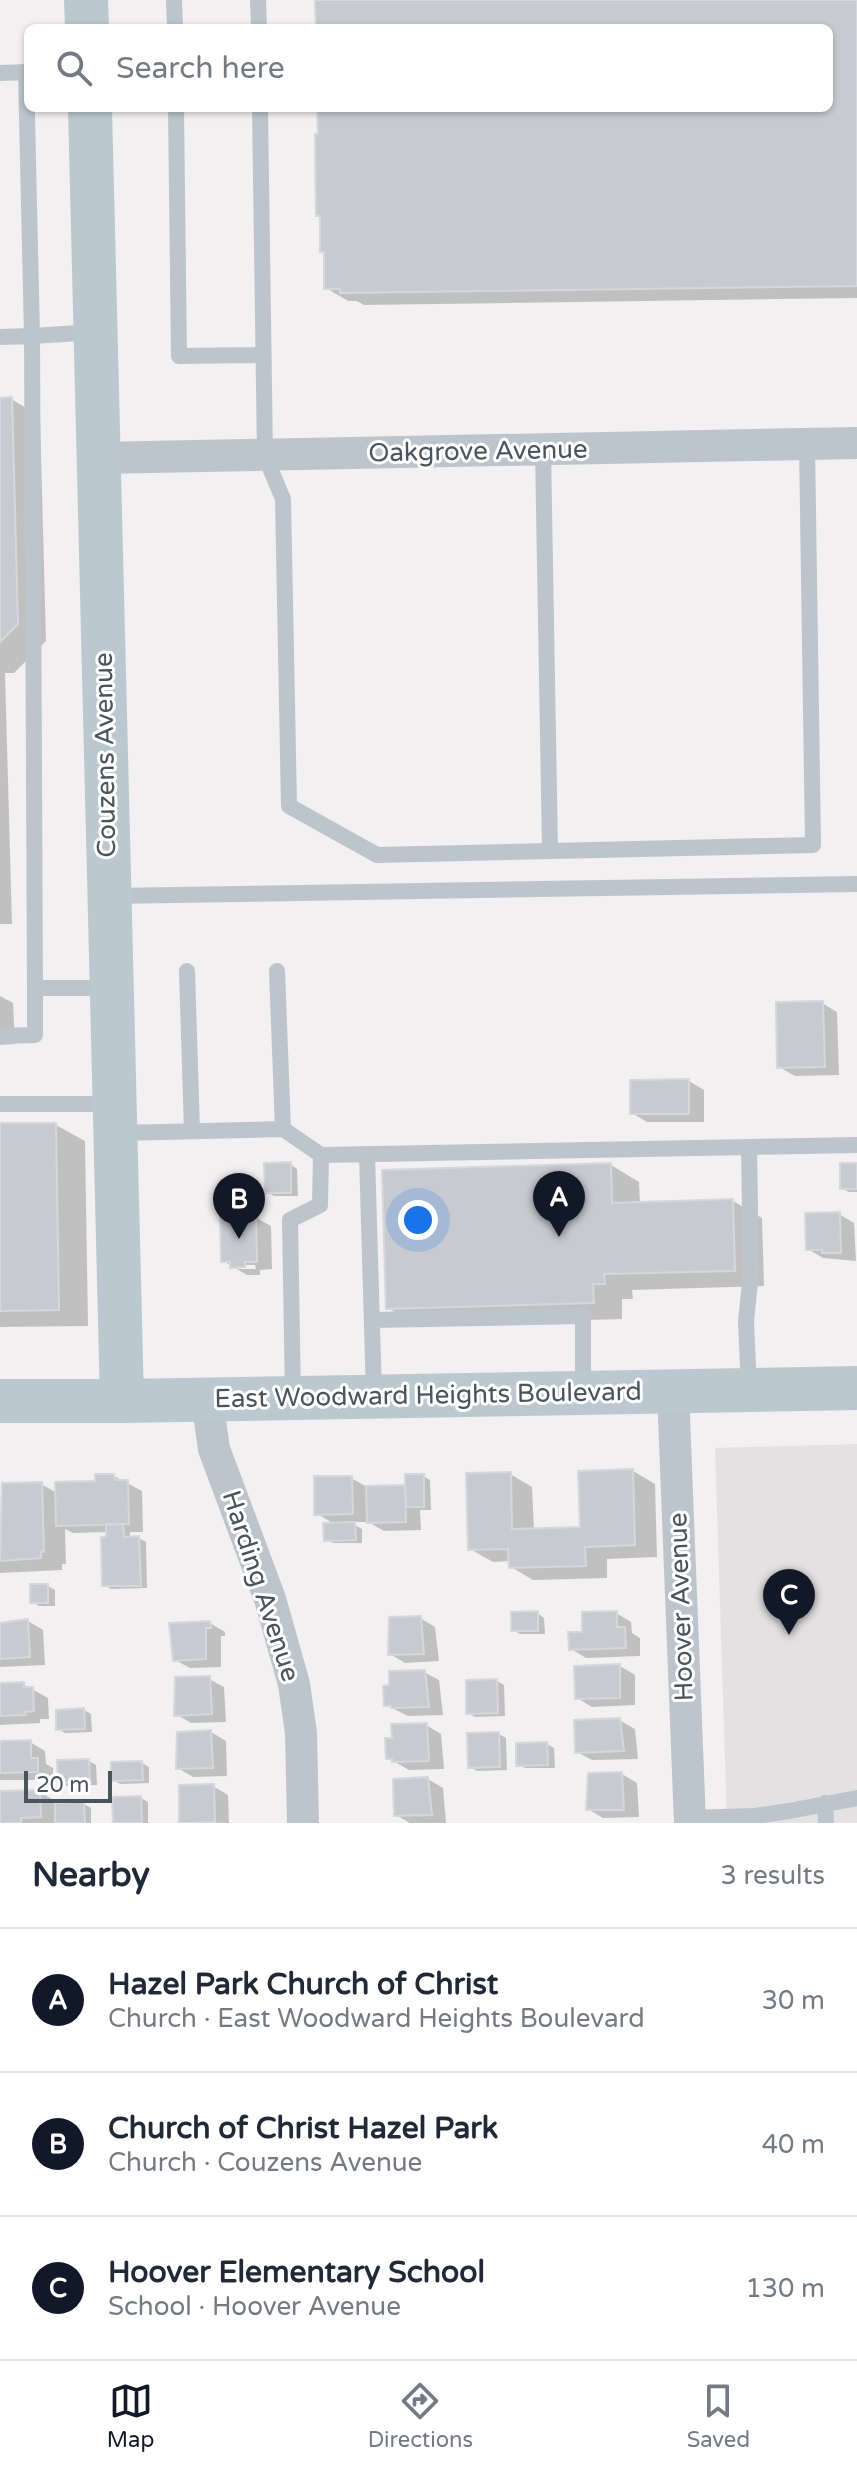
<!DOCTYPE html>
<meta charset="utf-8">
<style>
:root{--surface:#fff;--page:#f2f2f3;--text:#1f2937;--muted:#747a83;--line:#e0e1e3;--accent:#111827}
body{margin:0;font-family:"Varela Round",sans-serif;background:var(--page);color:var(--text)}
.scale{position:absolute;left:24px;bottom:20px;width:88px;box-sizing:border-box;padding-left:8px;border:4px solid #48555c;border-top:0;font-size:22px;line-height:28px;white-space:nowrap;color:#48555c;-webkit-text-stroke:6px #fff;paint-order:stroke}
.you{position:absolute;left:418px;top:1220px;width:28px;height:28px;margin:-20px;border:6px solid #fff;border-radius:50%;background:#1a73e8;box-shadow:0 0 0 12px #1a73e833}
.badge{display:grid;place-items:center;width:52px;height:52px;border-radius:50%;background:var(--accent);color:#fff;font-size:26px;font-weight:700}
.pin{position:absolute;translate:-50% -66px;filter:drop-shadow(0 2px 4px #0008)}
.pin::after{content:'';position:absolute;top:42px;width:28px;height:24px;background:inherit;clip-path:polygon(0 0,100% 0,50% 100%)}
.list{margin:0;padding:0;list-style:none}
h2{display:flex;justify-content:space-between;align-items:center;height:104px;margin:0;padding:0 32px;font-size:34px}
h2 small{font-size:26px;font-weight:400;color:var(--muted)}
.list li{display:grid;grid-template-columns:52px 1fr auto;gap:24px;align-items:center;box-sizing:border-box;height:144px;padding:0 32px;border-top:2px solid var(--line)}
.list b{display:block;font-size:30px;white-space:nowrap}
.list p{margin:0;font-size:26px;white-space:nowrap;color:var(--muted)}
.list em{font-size:26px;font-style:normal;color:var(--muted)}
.icon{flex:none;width:44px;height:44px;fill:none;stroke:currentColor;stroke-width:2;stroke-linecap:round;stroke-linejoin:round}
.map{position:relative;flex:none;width:857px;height:1823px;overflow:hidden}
.search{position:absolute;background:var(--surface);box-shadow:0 2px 6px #0004;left:24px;right:24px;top:24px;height:88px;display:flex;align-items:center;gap:20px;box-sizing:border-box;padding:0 28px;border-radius:12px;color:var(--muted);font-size:30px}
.sheet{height:536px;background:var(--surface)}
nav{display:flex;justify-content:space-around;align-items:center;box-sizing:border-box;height:112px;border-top:2px solid var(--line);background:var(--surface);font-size:22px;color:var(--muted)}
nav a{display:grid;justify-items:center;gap:4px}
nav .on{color:var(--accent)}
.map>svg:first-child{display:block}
</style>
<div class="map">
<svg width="857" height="1823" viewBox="0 0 857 1823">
<rect width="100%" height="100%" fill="#f2f0f0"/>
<path fill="#e3e1e1" d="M857,1444V1823H727L715,1448Z"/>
<path fill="#0003" fill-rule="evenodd" d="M317,0H857V298L364,305L357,301H348L326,288L319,108H829V28H318Z
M11,399L40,416L46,641L14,673H5L12,924H0V400Z
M0,996L13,1003L15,1044L0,1045Z
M822,1003L837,1012L839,1075L795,1076L779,1067Z
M689,1081L704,1090V1122H647L632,1113Z
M0,1125H56L85,1141L88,1326L0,1327Z
M290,1164L297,1169L298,1196H274L267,1192Z
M611,1165L639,1182L640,1204L733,1201L762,1218L764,1286L632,1290L633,1299H622V1319L417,1325L388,1308Z
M857,1165V1192H849L842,1188Z
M839,1214L854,1223L856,1261L823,1258L808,1249Z
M255,1217L271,1226L272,1269L260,1270V1275H247L223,1261ZM234,1265H255L256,1269H238Z
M633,1471L655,1484L657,1557L607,1559V1578L533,1580L511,1567L510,1561L493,1562L470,1549L510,1474L532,1487L534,1530L582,1529Z
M114,1476L142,1491L143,1532H130V1538H139L146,1542L147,1588L111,1589L104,1585L108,1532L73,1533L65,1529L66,1564H62V1570L0,1573V1517H5L41,1484L57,1493L97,1483Z
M423,1476L430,1480L431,1510H420L421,1530L384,1531L368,1522H350L362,1529V1543H333L326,1539L336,1525L316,1513L351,1478L367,1487L407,1488Z
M48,1586L55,1590V1606H39L32,1601Z
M537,1613L544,1618L545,1634H520L513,1630Z
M616,1613L631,1622L632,1633L640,1638V1656L586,1658L571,1649L584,1634Z
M420,1618L435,1627L439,1661L405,1663L390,1654Z
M28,1621L43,1630L45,1665L0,1667V1625Z
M210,1623L225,1632V1636H221V1667L190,1668L175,1660Z
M620,1666L635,1675V1705L592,1707L577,1698Z
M424,1672L439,1680L443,1715L408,1716L386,1705Z
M209,1679L224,1687L226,1722L191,1723L176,1714Z
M497,1681L504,1685L505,1716L475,1717L468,1713Z
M23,1684L48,1698L49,1719H40V1723L0,1725V1685Z
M84,1710L91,1714L92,1732L65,1733L58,1729Z
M619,1720L635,1729L638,1759L592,1760L577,1752Z
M426,1725L441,1734L444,1769L409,1770L388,1758L394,1740Z
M211,1732L226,1741L227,1776L193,1777L178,1768Z
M499,1734L506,1738L507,1770L477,1771L470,1767Z
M30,1742L45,1751L46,1764L53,1768V1780H0V1743Z
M547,1744L554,1748L555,1768H525L518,1764Z
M89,1761L96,1765L97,1785L67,1786L60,1781Z
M142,1763L149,1767V1783L120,1784L113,1780Z
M622,1774L637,1783L639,1817L603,1818L588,1809Z
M428,1779L443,1788L446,1823H410L396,1815Z
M213,1786L228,1795L229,1823L181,1822Z
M40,1792L55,1801V1805L84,1804L91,1808V1823H0V1793Z
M141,1798L148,1802V1823H115Z"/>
<path fill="#c7cbcf" stroke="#d4d7db" stroke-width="2" d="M315,0H857V286L340,293V289H324V252H320V216H316L315,134H318L317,108H829V28H316Z
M12,397L18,624L0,642V398Z
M823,1001L825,1067L777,1068L776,1002Z
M689,1079V1114H630V1080Z
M0,1123H56L59,1310L0,1311Z
M291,1162V1193H265L264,1163Z
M611,1163L612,1203L733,1199L735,1271L604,1274L605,1284H593L594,1303L386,1309L382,1170Z
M840,1163H857V1189H840Z
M840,1212L841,1253H822V1250H806L805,1213Z
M256,1215L257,1262H245V1267L230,1268V1262H221L220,1216Z
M633,1469L635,1545L585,1547L586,1566L509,1568L508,1549L468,1550L466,1473L511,1472L512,1529L580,1527L578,1471Z
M95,1474H114L115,1480H128L129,1524L56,1526L55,1482L95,1481Z
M405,1474H424V1507H406Z
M314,1476H352L353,1514L314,1515Z
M42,1482L44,1552H41V1558L0,1561L2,1483Z
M405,1485L406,1522L367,1523L366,1486Z
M355,1522L356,1540L324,1541L323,1523Z
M106,1524H123L124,1537L139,1536L141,1586H102L101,1537H106Z
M30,1584H48V1603H30Z
M538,1611V1631H511V1612Z
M617,1611V1627H625L626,1648L569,1650L568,1632H582V1612Z
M421,1616L424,1654L388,1655L389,1617Z
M28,1619L30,1657L0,1659V1623Z
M210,1621L211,1628H206V1659L173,1661L169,1623Z
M620,1664V1698L575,1699L574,1666Z
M425,1670L429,1707L391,1708V1706H384L383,1686L389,1685V1671Z
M210,1676L212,1714L174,1716L175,1677Z
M497,1679L498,1713L466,1714V1680Z
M24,1682V1687H33L34,1711L25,1712L26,1715L0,1716V1683Z
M84,1708L85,1729L56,1730V1710Z
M620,1718L624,1751L575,1753L574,1720Z
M427,1723L429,1761L392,1762V1759H386L385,1738H392L391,1724Z
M211,1730L213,1768L176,1769L177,1732Z
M499,1732L500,1767L468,1768L467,1733Z
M31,1740V1758H38V1772L0,1773V1741Z
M547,1742L548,1765L516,1766V1743Z
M89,1759L90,1782L58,1783L57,1760Z
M142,1761L143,1780L111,1781V1762Z
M622,1772L624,1810H586L588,1773Z
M428,1777L432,1815L394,1816L393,1779Z
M214,1784L215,1822L179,1823V1785Z
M40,1790L41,1817L21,1818V1823H0V1791Z
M141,1796L142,1823H113L112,1797Z
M84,1802L85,1823H55V1803Z"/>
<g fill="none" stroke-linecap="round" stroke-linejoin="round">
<path stroke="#bcc5cc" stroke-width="16" d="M174,0L175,28
M258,0L259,28
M0,73L28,72
M26,73L32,336L96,332
M176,108L179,356L263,355
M260,108L265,456L283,499L289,806L377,855L813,845L807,443
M0,337L32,336L35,988H110
M543,449L550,850
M109,896L857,884
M187,971L192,1131
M277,971L283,1129
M0,1036L35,1035V988
M0,1104H113
M119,1133L283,1129L321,1155L857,1145
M367,1154L374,1395
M372,1320L583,1316V1392
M749,1389L746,1321L751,1273L749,1147
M293,1396L290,1220L320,1205L321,1155
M825,1803L826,1823
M689,1818L755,1816L789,1811L857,1798"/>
<path stroke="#bcc5cc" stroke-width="32" d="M98,458L857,443
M673,1391L690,1823
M207,1399L214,1449L270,1599L294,1684L301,1733L303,1823"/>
<path stroke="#bcc8d0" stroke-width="44" d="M86,0L87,28
M90,108L122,1401
M0,1401H122L857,1388"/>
</g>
<g text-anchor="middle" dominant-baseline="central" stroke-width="6" stroke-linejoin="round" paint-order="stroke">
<g font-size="26" fill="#48555c" stroke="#fff">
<text transform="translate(478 451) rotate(-1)">Oakgrove Avenue</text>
<text transform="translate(105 755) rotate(-91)">Couzens Avenue</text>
<text transform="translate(428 1395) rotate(-1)">East Woodward Heights Boulevard</text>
<text transform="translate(261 1586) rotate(72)">Harding Avenue</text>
<text transform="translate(681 1607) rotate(-92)">Hoover Avenue</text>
</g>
</g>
</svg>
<div class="scale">20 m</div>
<div class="you"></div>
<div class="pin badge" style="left:559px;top:1237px">A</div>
<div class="pin badge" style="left:239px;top:1239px">B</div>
<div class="pin badge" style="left:789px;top:1635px">C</div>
<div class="search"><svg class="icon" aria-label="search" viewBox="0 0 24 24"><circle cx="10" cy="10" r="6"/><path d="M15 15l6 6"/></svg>Search here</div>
</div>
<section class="sheet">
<h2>Nearby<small>3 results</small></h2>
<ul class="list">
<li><span class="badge">A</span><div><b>Hazel Park Church of Christ</b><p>Church · East Woodward Heights Boulevard</p></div><em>30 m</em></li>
<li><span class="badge">B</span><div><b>Church of Christ Hazel Park</b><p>Church · Couzens Avenue</p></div><em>40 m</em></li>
<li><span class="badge">C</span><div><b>Hoover Elementary School</b><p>School · Hoover Avenue</p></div><em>130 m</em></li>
</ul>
</section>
<nav>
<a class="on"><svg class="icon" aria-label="map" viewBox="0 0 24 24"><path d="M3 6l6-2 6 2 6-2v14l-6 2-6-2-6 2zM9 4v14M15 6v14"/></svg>Map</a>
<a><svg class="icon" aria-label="directions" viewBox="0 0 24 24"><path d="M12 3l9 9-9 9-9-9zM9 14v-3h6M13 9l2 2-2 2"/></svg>Directions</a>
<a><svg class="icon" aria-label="saved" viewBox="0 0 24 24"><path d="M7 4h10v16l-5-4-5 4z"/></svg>Saved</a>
</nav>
